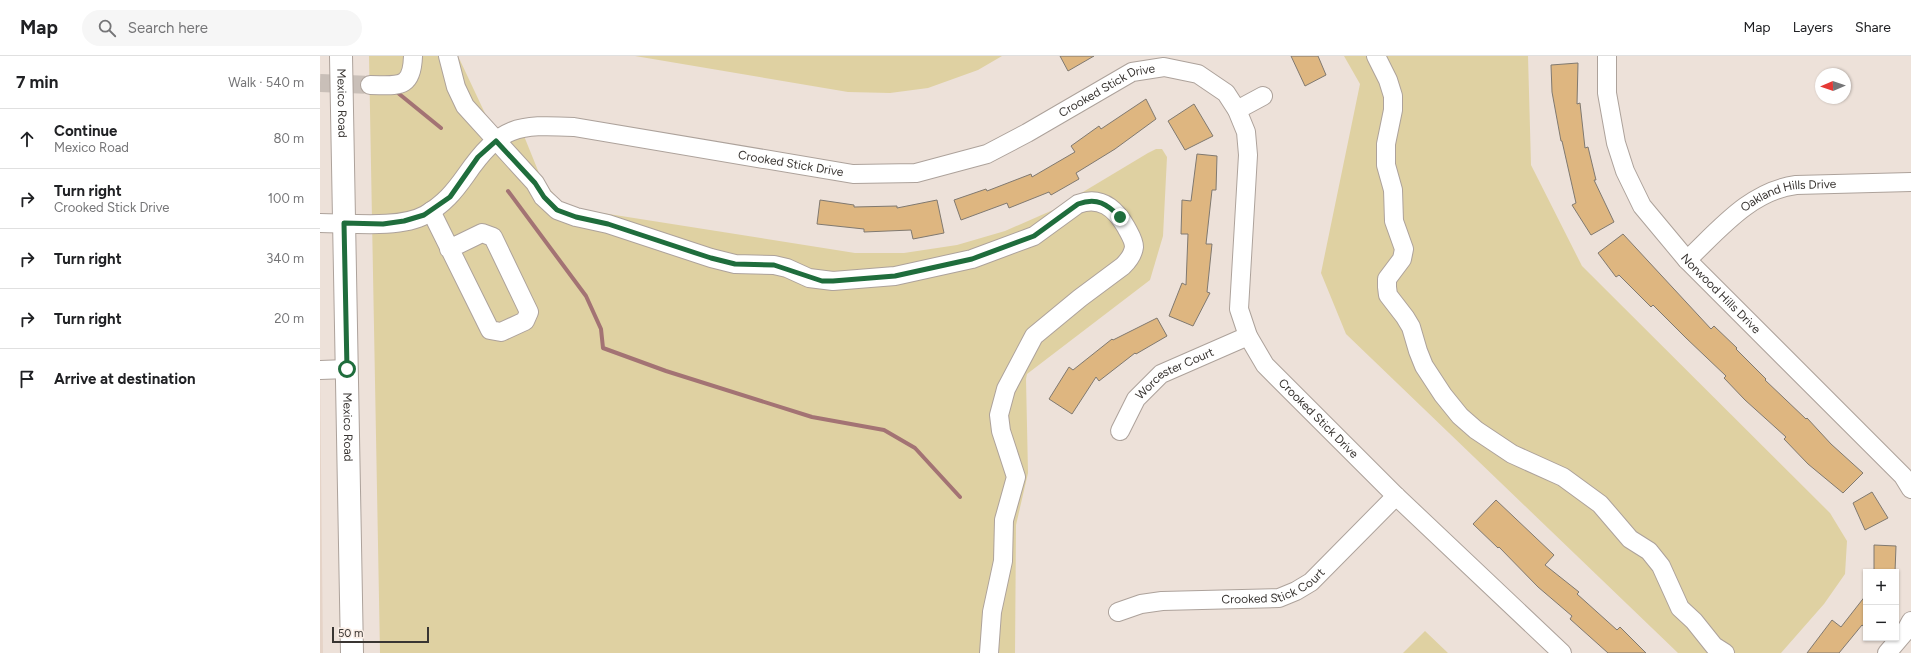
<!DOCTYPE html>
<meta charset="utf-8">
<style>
:root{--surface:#fff;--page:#f6f6f6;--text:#202124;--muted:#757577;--line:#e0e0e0}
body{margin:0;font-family:Figtree,sans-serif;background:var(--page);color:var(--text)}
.controls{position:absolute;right:12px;bottom:12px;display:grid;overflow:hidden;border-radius:0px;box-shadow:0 1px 3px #0004}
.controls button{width:36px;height:36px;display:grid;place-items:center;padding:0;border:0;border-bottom:1px solid var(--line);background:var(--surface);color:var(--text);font:20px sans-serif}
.compass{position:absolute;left:1495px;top:12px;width:36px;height:36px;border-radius:50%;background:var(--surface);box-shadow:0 1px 3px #0004;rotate:268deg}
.scale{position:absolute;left:12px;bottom:10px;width:97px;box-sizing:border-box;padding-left:4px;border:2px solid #393532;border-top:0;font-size:11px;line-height:14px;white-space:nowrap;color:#393532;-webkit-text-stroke:3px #faeee6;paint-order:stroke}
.stop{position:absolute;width:12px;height:12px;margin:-9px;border:3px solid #1f6d3c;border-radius:50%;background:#fff}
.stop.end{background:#1f6d3c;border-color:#fff;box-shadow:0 1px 4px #0008}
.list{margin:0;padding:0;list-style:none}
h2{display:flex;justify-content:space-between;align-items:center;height:52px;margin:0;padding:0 16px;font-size:17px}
h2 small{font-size:13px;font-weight:400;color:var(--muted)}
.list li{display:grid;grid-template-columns:26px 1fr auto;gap:12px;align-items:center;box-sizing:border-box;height:60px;padding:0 16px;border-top:1px solid var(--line)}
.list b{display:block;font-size:15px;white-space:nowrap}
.list p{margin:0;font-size:13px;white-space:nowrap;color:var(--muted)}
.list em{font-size:13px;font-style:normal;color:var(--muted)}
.icon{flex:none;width:22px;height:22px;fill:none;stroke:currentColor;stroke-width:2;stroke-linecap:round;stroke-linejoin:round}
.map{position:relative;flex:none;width:1591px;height:597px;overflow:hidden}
header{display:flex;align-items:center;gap:24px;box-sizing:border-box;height:56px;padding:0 20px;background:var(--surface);border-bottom:1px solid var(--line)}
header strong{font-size:19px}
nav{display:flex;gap:22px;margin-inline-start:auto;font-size:14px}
.search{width:280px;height:36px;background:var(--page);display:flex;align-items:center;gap:10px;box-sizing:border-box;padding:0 14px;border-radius:22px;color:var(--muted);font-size:15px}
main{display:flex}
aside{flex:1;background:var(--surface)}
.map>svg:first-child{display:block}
</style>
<header>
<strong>Map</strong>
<div class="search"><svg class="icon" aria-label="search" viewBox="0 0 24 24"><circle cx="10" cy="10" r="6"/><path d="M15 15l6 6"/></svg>Search here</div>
<nav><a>Map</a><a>Layers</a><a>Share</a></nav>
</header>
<main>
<aside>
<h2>7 min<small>Walk · 540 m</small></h2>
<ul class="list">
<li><svg class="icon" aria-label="ahead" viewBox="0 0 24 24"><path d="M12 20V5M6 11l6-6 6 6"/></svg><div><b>Continue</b><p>Mexico Road</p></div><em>80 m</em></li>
<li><svg class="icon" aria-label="right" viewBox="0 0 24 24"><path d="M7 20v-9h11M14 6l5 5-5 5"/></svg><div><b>Turn right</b><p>Crooked Stick Drive</p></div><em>100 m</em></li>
<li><svg class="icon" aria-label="right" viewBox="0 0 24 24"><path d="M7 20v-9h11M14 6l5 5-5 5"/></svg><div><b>Turn right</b></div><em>340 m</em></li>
<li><svg class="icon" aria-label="right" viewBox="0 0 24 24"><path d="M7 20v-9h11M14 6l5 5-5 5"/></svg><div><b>Turn right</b></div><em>20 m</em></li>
<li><svg class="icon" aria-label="arrive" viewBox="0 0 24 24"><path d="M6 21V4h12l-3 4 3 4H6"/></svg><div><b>Arrive at destination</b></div></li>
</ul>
</aside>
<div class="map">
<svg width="1591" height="597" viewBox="0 0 1591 597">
<rect width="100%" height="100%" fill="#ede1d9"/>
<path fill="#e5d3c7" d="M0,316L3,597H0Z"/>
<path fill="#dfd1a2" d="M49,0H138L170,68L182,88L204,80L221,122L244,151L535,197H584L637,189L685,175L733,154L828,97L836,93H842L847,101L843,180L830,224L707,318L706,323L708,417L696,469L695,597H60Z
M315,0H682L658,14L608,32L570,37L528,36Z
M1024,0H1208L1211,109L1262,210L1510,457L1527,485L1525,518L1504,548L1461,597H1358L1026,278L1001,217L1040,28Z
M1105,575L1128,597H1083Z"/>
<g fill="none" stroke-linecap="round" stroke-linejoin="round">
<path stroke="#a37374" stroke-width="4" d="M78,37L121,72
M188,135L266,240L281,273L283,292L346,315L492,361L564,374L595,392L640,441"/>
</g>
<path fill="#deb680" stroke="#807970" d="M740,0H774L748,15Z
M971,0H998L1006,19L985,30Z
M1258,7L1257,48L1260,47L1265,92L1268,91L1276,124H1274L1294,166L1271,179L1252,149L1256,147L1242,85H1241L1232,36L1231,9Z
M826,43L836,63L795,93L756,117L759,123L731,139L729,136L689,152L687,147L641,164L634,144L666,133L667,135L711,118L712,121L755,96L751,90L779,70L781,73Z
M874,48L893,80L865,94L848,65Z
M877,98L897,100L896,134H892L886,188H892L887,236L890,237L873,270L849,260L862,227L866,229L868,178H861L862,144L871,145Z
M500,144L534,149V151L577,150V152L617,144L624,177L593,183L591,174L544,176V173L497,168Z
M1303,178L1391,273L1394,270L1417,292L1416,293L1446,323L1445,324L1486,363L1487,362L1511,388L1543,417L1523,437L1488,408L1464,383L1466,381L1425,344L1404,322L1406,320L1366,282L1333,249L1331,251L1299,219L1296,221L1278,197Z
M837,262L847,280L816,298L815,297L779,325L776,321L752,358L729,343L749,311L753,314L792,283L793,284Z
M1552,436L1568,462L1545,474L1533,447Z
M1176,444L1234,499L1225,509L1259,536L1257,538L1297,574L1300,571L1326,597H1288L1250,563L1252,560L1218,531L1179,491L1178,492L1153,468Z
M1554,489L1576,490L1575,516H1554Z
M1546,539V572L1542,569L1519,597H1487L1512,564L1521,571Z"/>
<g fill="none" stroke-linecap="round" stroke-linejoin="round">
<path stroke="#c9bfb8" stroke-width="18" stroke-dasharray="18 9" stroke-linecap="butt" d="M0,27L50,29"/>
<defs>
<g id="minor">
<path d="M128,0L136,31L145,50L215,127L223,141L237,154L256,161L288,168L391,202L415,208L454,209L467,212L489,222L513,225L575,220L652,203L714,180L758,148C780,140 795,152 806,171C809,177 814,184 814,191C813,199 808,205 803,210L760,242L714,280L686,333L679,359L681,375L696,421L684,464L683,505L672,556L669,597"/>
<path d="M1056,0L1068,24L1073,40V54L1066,88V109L1073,134L1074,165L1084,193L1082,203L1067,223V231L1068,239L1085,261L1091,271L1098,295L1104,310L1123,339L1140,360L1156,374L1192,398L1243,421L1280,448L1310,483L1329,495L1341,510L1360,552L1374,565L1394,590L1405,597"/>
<path id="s1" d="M1287,0V37L1296,87L1305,115L1322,150L1367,204L1583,420L1591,433"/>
<path d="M50,29C78,29 92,34 93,0"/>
<path d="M917,54L943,40"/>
<path d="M111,155L170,274L181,276L205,265L209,256L173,181L162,177L129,193"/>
<path id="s2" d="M0,167C29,167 80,173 105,159C124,148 134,136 146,119C180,70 197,68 254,71L533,118L596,117L667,98L707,77L812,16L844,11L878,18L906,37L917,54L926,76L928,99L919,253L928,280L945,309L1076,440L1242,597"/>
<path id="s3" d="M1367,204C1399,174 1430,135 1476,129L1591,126"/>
<path d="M0,314L27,313"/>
<path id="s4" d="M800,375L816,343L841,318L928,280"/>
<path id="s5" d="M798,556L821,548L842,545L959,542L976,535L991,526L1076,440"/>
<path d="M1567,597L1585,576L1591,565"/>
</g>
<g id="major">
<path id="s6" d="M21,0L32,597"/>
</g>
</defs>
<use href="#minor" stroke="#ada29b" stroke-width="20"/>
<use href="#major" stroke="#ada29b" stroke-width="24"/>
<use href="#minor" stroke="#fff" stroke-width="18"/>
<use href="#major" stroke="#fff" stroke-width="22"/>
</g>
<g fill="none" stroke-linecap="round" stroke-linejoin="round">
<path stroke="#1f6d3c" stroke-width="5" d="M27,313L24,167L63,168L84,165L104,159L130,141L158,101L176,85L215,127L224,141L237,154L256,161L288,168L391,202L415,208L454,209L502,225H513L575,220L652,203L714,180L758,148C777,141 787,148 800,161"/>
</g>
<g text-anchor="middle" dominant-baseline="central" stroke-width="3.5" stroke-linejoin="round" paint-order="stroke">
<g font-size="12" fill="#393532" stroke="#faeee6">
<text stroke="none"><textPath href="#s2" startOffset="847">Crooked Stick Drive</textPath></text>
<text stroke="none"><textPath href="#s6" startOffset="47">Mexico Road</textPath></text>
<text stroke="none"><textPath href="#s2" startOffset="511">Crooked Stick Drive</textPath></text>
<text stroke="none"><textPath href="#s3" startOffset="125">Oakland Hills Drive</textPath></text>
<text stroke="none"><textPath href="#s1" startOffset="274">Norwood Hills Drive</textPath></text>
<text stroke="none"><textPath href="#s4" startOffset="83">Worcester Court</textPath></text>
<text stroke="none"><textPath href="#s2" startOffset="1337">Crooked Stick Drive</textPath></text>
<text stroke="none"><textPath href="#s6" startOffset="371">Mexico Road</textPath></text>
<text stroke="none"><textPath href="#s5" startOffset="160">Crooked Stick Court</textPath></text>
</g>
</g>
</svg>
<div class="controls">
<button>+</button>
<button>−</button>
</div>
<svg class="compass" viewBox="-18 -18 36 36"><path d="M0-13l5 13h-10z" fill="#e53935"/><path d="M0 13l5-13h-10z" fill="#757577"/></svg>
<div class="scale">50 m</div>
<div class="stop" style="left:27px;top:313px"></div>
<div class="stop end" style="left:800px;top:161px"></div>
</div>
</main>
